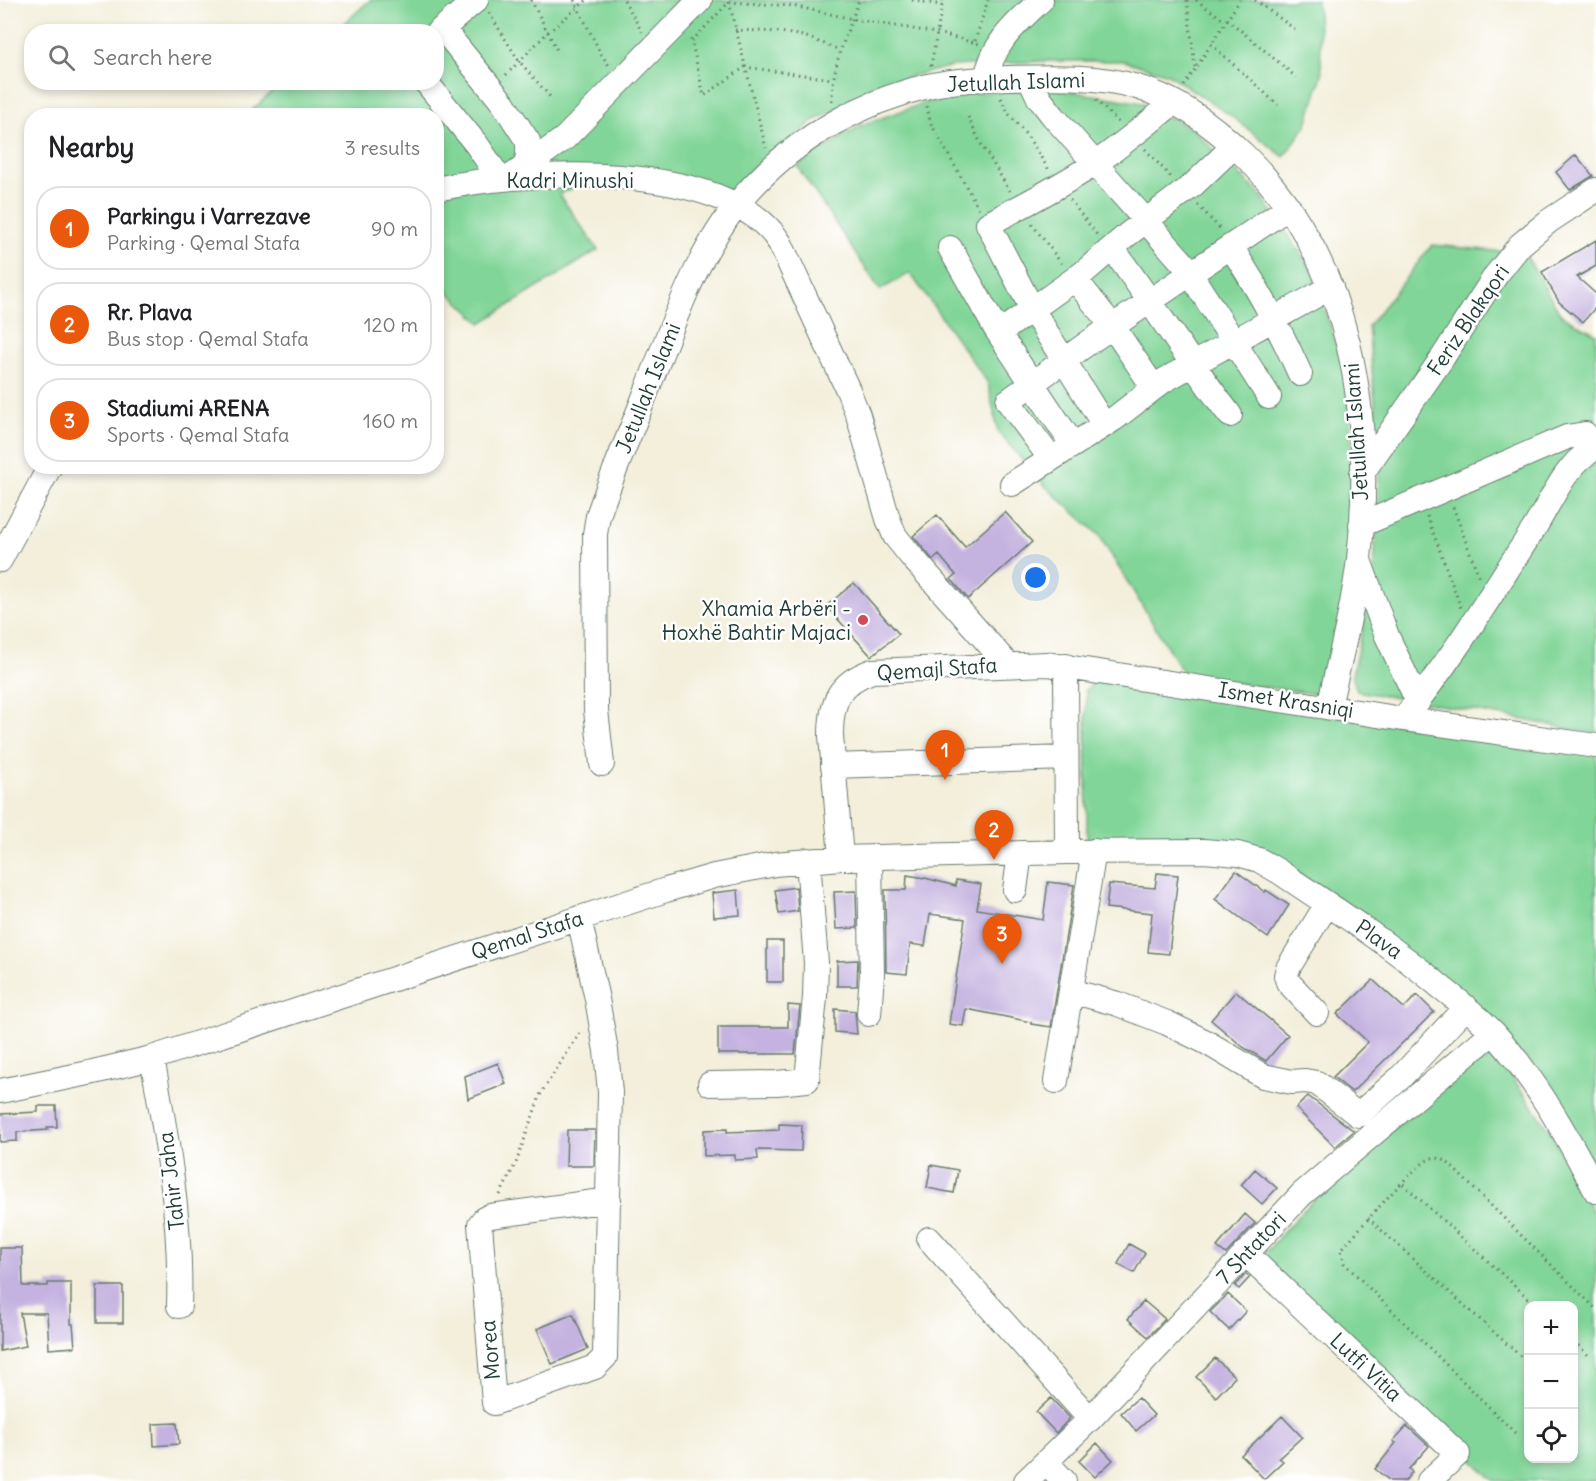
<!DOCTYPE html>
<meta charset="utf-8">
<style>
:root{--surface:#fff;--page:#f2f2f2;--text:#202124;--muted:#757577;--line:#e0e0e0;--accent:#ea580c}
body{margin:0;font-family:Delius,sans-serif;background:var(--page);color:var(--text)}
.controls{position:absolute;right:18px;bottom:18px;display:grid;overflow:hidden;border-radius:12px;box-shadow:0 3px 9px #0003}
.controls button{width:54px;height:54px;display:grid;place-items:center;padding:0;border:0;border-bottom:2px solid var(--line);background:var(--surface);color:var(--text);font:30px sans-serif}
.you{position:absolute;left:1036px;top:578px;width:21px;height:21px;margin:-15px;border:4px solid #fff;border-radius:50%;background:#1a73e8;box-shadow:0 0 0 9px #1a73e833}
.badge{display:grid;place-items:center;width:39px;height:39px;border-radius:50%;background:var(--accent);color:#fff;font-size:20px;font-weight:700}
.pin{position:absolute;translate:-50% -50px;filter:drop-shadow(0 2px 3px #0008)}
.pin::after{content:'';position:absolute;top:32px;width:21px;height:18px;background:inherit;clip-path:polygon(0 0,100% 0,50% 100%)}
.list{margin:0;padding:0;list-style:none}
h2{display:flex;justify-content:space-between;align-items:center;height:78px;margin:0;padding:0 24px;font-size:26px}
h2 small{font-size:20px;font-weight:400;color:var(--muted)}
.list li{display:grid;grid-template-columns:39px 1fr auto;gap:18px;align-items:center;box-sizing:border-box;height:84px;margin:0 12px 12px;padding:0 12px;border:2px solid var(--line);border-radius:24px}
.list b{display:block;font-size:22px;white-space:nowrap}
.list p{margin:0;font-size:20px;white-space:nowrap;color:var(--muted)}
.list em{font-size:20px;font-style:normal;color:var(--muted)}
.icon{flex:none;width:33px;height:33px;fill:none;stroke:currentColor;stroke-width:2;stroke-linecap:round;stroke-linejoin:round}
.map{position:relative;flex:none;width:1596px;height:1481px;overflow:hidden}
.search{position:absolute;background:var(--surface);box-shadow:0 3px 9px #0003;left:24px;top:24px;width:420px;height:66px;display:flex;align-items:center;gap:15px;box-sizing:border-box;padding:0 21px;border-radius:24px;color:var(--muted);font-size:22px}
.panel{position:absolute;background:var(--surface);box-shadow:0 3px 9px #0003;left:24px;top:108px;width:420px;height:366px;border-radius:24px}
.map>svg:first-child{display:block}
</style>
<div class="map">
<svg width="1596" height="1481" viewBox="0 0 1596 1481">
<rect width="100%" height="100%" fill="#fff"/>
<filter id="ink" filterUnits="userSpaceOnUse"><feTurbulence type="fractalNoise" baseFrequency=".0167" numOctaves="2"/><feDisplacementMap in="SourceGraphic" scale="12" xChannelSelector="R" yChannelSelector="G"/><feConvolveMatrix kernelMatrix="1 2 1 2 8 2 1 2 1" color-interpolation-filters="sRGB"/></filter>
<filter id="wash" filterUnits="userSpaceOnUse"><feTurbulence type="fractalNoise" baseFrequency=".008" numOctaves="4" result="noise"/><feDisplacementMap in="SourceGraphic" scale="24" xChannelSelector="R" yChannelSelector="G"/><feGaussianBlur stdDeviation="1.35" result="paint"/><feColorMatrix in="noise" values="0 0 0 0 0 0 0 0 0 0 0 0 0 0 0 0 0 1.4 0 .05"/><feComposite in="paint" operator="in"/></filter>
<g filter="url(#wash)">
<rect width="100%" height="100%" fill="#f3efdb"/>
<path fill="#81d598" stroke="#508966" stroke-width="1.5" fill-rule="evenodd" d="M370,0H1317L1322,75L1307,124L1284,157L1230,115L1168,74L1124,61H1045L953,66L888,82L815,120L729,191L618,169L559,194L598,250L481,323L437,281L436,116H260L253,109L282,83L436,82V32L336,31Z
M1056,89L1143,103L1192,129L1261,195L1313,272L1345,371L1354,464L1348,586L1323,695L1185,676L1099,535L1045,486L998,432L988,383L910,273L880,290L797,166L861,125L951,94Z
M1432,245L1507,252L1527,257L1561,315L1596,334V734L1503,716L1357,691L1352,675L1365,617L1375,555L1379,468L1376,413L1368,326Z
M1094,681L1596,751V1168L1528,1060L1273,859L1087,844L1086,690Z
M1489,1059L1508,1071L1552,1134L1596,1218V1481H1494L1263,1257C1315,1188 1397,1127 1463,1071ZM1528,1306H1574V1458H1528Z"/>
<g id="blocks">
<path fill="#c4b3e0" d="M1576,155L1593,176L1570,190L1556,172Z
M1596,240V266L1577,277L1596,294V307L1583,322L1559,302L1542,272Z
M1005,512L1032,542L968,599L951,579L956,575L939,555L933,560L913,536L937,515L965,547Z
M854,583L899,634L871,656L826,606Z
M1236,871L1265,892L1266,890L1289,905L1268,938L1215,899Z
M1157,873L1178,875L1169,954L1148,952L1152,913L1106,908L1109,884L1155,888Z
M907,875L925,878L956,886V880L981,884L977,909L1043,920L1048,882L1074,885L1051,1027L1031,1024V1022L966,1009L963,1026L949,1024L965,919L930,914L925,946L910,944L907,974L886,972L885,890H906Z
M796,887L798,911L779,914L775,890Z
M738,890L740,915L714,917L712,893Z
M856,891L857,928L836,929L834,892Z
M767,941H783V982H767Z
M858,960L857,986H837V961Z
M1373,980L1404,1008L1417,995L1434,1012L1352,1092L1333,1077L1368,1042L1337,1014Z
M1236,991L1288,1035L1266,1061L1243,1047L1211,1020Z
M788,1005L800,1006L795,1054H718V1027H788Z
M835,1009L855,1011L857,1034L835,1032Z
M498,1063L506,1084L468,1099L465,1076Z
M1308,1096L1354,1131L1335,1147L1296,1108Z
M38,1106H56L57,1127H47L48,1130L17,1132V1141L0,1142V1114L38,1112Z
M779,1124L802,1125L801,1151L757,1150L758,1159L735,1160V1155L704,1156V1130L727,1129V1132L779,1130Z
M567,1130H595L594,1166H566Z
M931,1165L958,1170L954,1193L927,1188Z
M1255,1169L1277,1188L1262,1204L1241,1185Z
M1245,1214L1255,1223L1226,1254L1217,1247Z
M1129,1244L1145,1253L1134,1273L1118,1264Z
M0,1248H22L23,1286H48V1283H71V1324H73L75,1347L49,1349L47,1313H20L26,1346L0,1351Z
M1246,1274L1250,1277L1239,1289L1235,1286Z
M97,1286H123V1323H97Z
M1228,1294L1246,1311L1229,1330L1210,1312Z
M1144,1301L1165,1319L1148,1337L1128,1319Z
M573,1314L588,1349L552,1364L537,1329Z
M1215,1358L1235,1377L1216,1397L1196,1377Z
M1051,1398L1070,1418L1056,1433L1036,1412Z
M1138,1398L1154,1415L1136,1431L1121,1413Z
M1282,1416L1302,1437L1279,1458L1283,1461L1264,1479L1241,1455Z
M177,1423L179,1444L154,1446L153,1424Z
M1407,1426L1429,1446L1409,1469L1412,1472L1405,1481H1390L1375,1469L1396,1443L1393,1441Z
M1097,1443L1113,1460L1095,1477L1079,1461Z"/>
</g>
</g>
<g filter="url(#ink)">
<use href="#blocks" fill-opacity="0" stroke="#697b6e" stroke-width="1.5"/>
<g fill="none" stroke-linecap="round" stroke-linejoin="round">
<defs>
<path id="minor" d="M443,29L503,103L523,134L528,141V155L526,165
M436,34L476,0
M1030,78L1039,98L1053,116L1184,264L1269,397
M986,79C993,42 1015,25 1041,0
M426,82L477,145L500,179
M509,178L565,138L700,0
M436,189C522,170 727,158 780,243L848,390L858,415L888,519L895,536L911,556L1007,664
M1231,247C1258,288 1280,329 1300,374
M950,248L996,329L1073,445
M1112,248C1153,303 1188,361 1230,415
M1075,279L1113,327L1154,388
M999,333L1083,273L1127,235L1193,185L1234,146
M1104,425L1032,309L988,224C1024,205 1059,187 1093,165C1121,146 1147,124 1173,103
M1051,459L1008,401L1088,343L1289,207
M1362,473L1441,360L1496,275L1520,245L1549,221L1596,190
M1012,484L1114,419L1163,381L1331,287
M1361,525L1567,437L1585,434L1591,443L1588,453C1565,466 1548,507 1533,530C1491,594 1452,660 1403,719
M0,560L50,466
M1360,563L1387,636L1418,702
M1066,666L1067,852
M602,764L596,710L595,534L598,516C612,474 631,432 647,390C675,319 700,241 754,185C800,136 862,102 928,86C954,80 983,79 1010,78C1051,77 1097,75 1137,87C1178,99 1214,126 1244,155C1352,260 1374,414 1359,559C1353,609 1340,658 1329,706
M833,766L1066,758
M841,858L831,736C831,702 838,683 872,671L1047,664L1403,719L1596,746
M1015,890L1020,853
M579,918L597,999L606,1051L610,1092L605,1357L595,1367L494,1403L480,1224L484,1219L490,1216L609,1200
M1071,991L1118,1004L1167,1023L1206,1042L1263,1076L1292,1082L1305,1081L1317,1083L1358,1115L1400,1078L1466,1007
M1317,1013L1288,982L1286,976L1288,968L1327,904
M869,1014L872,975L870,858
M152,1058C167,1139 182,1223 179,1306
M1056,1081L1094,851
M710,1084L777,1083L807,1080L815,997L816,963L808,860
M0,1091L89,1073L152,1058L666,890L714,876L775,864L841,858L1067,852L1204,851L1238,854L1259,860L1278,871C1334,908 1391,945 1442,988C1460,1002 1478,1017 1494,1033C1536,1080 1567,1135 1596,1191
M929,1239L1090,1419
M1245,1253L1458,1454L1429,1481
M1046,1462L1064,1481
M1026,1481L1090,1419L1302,1194L1493,1032"/>
</defs>
<use href="#minor" stroke="#697b6e" stroke-width="26"/>
<path stroke="#697b6e" stroke-width="3" stroke-dasharray="1.5 4.5" stroke-linecap="butt" d="M531,0L557,50
M574,0L601,54L610,67
M624,0L642,32
M912,0L942,5
M1187,0L1195,67
M1196,0L1225,21
M1255,0L1296,30
M729,2L766,148
M489,13L519,61L552,99
M1227,19L1296,77
M735,30L780,32L804,36L840,50
M691,39L704,96L745,67L832,79
M692,41L729,2L793,6L853,19L937,33L979,44
M975,41L988,0
M1211,44L1278,105
M931,66L943,0
M506,75L548,32L587,0
M1184,86L1240,0
M1001,98L1008,113L1028,137L1049,170
M1096,100L1119,123
M832,101C832,63 847,35 859,0
M927,106L930,122L979,209
M968,117L981,144L1010,191
M1145,149L1171,177
M1070,200L1097,235
M1198,205L1220,229
M1032,224L1062,264
M1453,507L1479,577
M1427,516L1461,608
M1403,1184L1537,1306
M500,1195L516,1163L541,1093L582,1030
M1368,1218L1528,1363
M1574,1341L1590,1357
M1515,1433L1344,1263L1341,1250C1355,1234 1416,1162 1432,1158C1437,1157 1442,1159 1446,1161L1596,1309"/>
<use href="#minor" stroke="#fff" stroke-width="24"/>
</g>
</g>
<circle fill="#d1495b" stroke="#fff" stroke-width="2" cx="863" cy="620" r="6"/>
<g text-anchor="middle" dominant-baseline="central" stroke-width="5" stroke-linejoin="round" paint-order="stroke">
<g font-size="21" fill="#1f3d34" stroke="#fff">
<text transform="translate(1016 82) rotate(-2)">Jetullah Islami</text>
<text x="570" y="180">Kadri Minushi</text>
<text transform="translate(1468 320) rotate(-56)">Feriz Blakqori</text>
<text transform="translate(648 388) rotate(-68)">Jetullah Islami</text>
<text transform="translate(1356 432) rotate(-94)">Jetullah Islami</text>
<text transform="translate(937 669) rotate(-4)">Qemajl Stafa</text>
<text transform="translate(1286 700) rotate(9)">Ismet Krasniqi</text>
<text transform="translate(527 935) rotate(-18)">Qemal Stafa</text>
<text transform="translate(1379 939) rotate(35)">Plava</text>
<text transform="translate(171 1181) rotate(-97)">Tahir Jaha</text>
<text transform="translate(1251 1248) rotate(-47)">7 Shtatori</text>
<text transform="translate(490 1350) rotate(-95)">Morea</text>
<text transform="translate(1366 1367) rotate(43)">Lutfi Vitia</text>
</g>
<g font-size="21" fill="#1f3d34" stroke="#fff" text-anchor="end">
<text x="851" y="608">Xhamia Arbëri -<tspan x="851" dy="24">Hoxhë Bahtir Majaci</tspan></text>
</g>
</g>
</svg>
<div class="controls">
<button>+</button>
<button>−</button>
<button><svg class="icon" aria-label="locate" viewBox="0 0 24 24"><circle cx="12" cy="12" r="6"/><path d="M12 2v4M12 18v4M2 12h4M18 12h4"/></svg></button>
</div>
<div class="you"></div>
<div class="pin badge" style="left:945px;top:780px">1</div>
<div class="pin badge" style="left:994px;top:860px">2</div>
<div class="pin badge" style="left:1002px;top:964px">3</div>
<div class="search"><svg class="icon" aria-label="search" viewBox="0 0 24 24"><circle cx="10" cy="10" r="6"/><path d="M15 15l6 6"/></svg>Search here</div>
<section class="panel">
<h2>Nearby<small>3 results</small></h2>
<ul class="list">
<li><span class="badge">1</span><div><b>Parkingu i Varrezave</b><p>Parking · Qemal Stafa</p></div><em>90 m</em></li>
<li><span class="badge">2</span><div><b>Rr. Plava</b><p>Bus stop · Qemal Stafa</p></div><em>120 m</em></li>
<li><span class="badge">3</span><div><b>Stadiumi ARENA</b><p>Sports · Qemal Stafa</p></div><em>160 m</em></li>
</ul>
</section>
</div>
